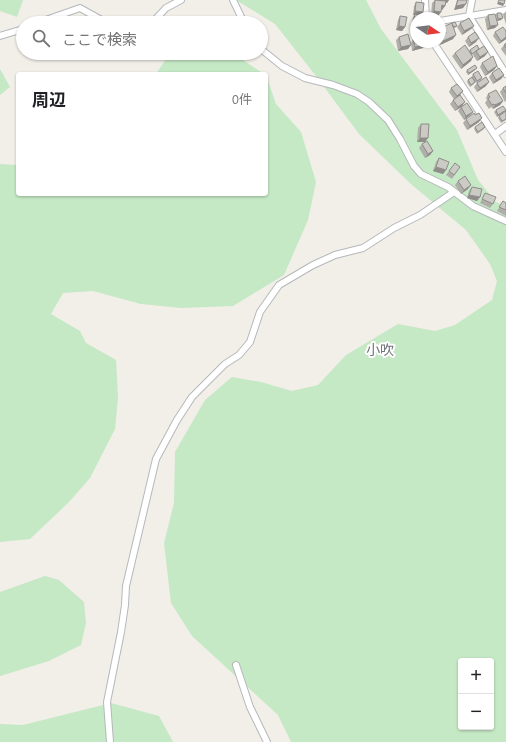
<!DOCTYPE html>
<html lang="ja">
<meta charset="utf-8">
<style>
:root{--surface:#fff;--page:#f2f2f2;--text:#202124;--muted:#757577;--line:#e0e0e0}
body{margin:0;font-family:Ubuntu,"Noto Sans JP",sans-serif;background:var(--page);color:var(--text)}
.controls{position:absolute;right:12px;bottom:12px;display:grid;overflow:hidden;border-radius:4px;box-shadow:0 1px 3px #0004}
.controls button{width:36px;height:36px;display:grid;place-items:center;padding:0;border:0;border-bottom:1px solid var(--line);background:var(--surface);color:var(--text);font:20px sans-serif}
.compass{position:absolute;left:410px;top:12px;width:36px;height:36px;border-radius:50%;background:var(--surface);box-shadow:0 1px 3px #0004;rotate:103deg}
.list{margin:0;padding:0;list-style:none}
h2{display:flex;justify-content:space-between;align-items:center;height:52px;margin:0;padding:0 16px;font-size:17px}
h2 small{font-size:13px;font-weight:400;color:var(--muted)}
.icon{flex:none;width:22px;height:22px;fill:none;stroke:currentColor;stroke-width:2;stroke-linecap:round;stroke-linejoin:round}
.map{position:relative;flex:none;width:506px;height:742px;overflow:hidden}
.search{position:absolute;background:var(--surface);box-shadow:0 1px 3px #0004;left:16px;top:16px;width:252px;height:44px;display:flex;align-items:center;gap:10px;box-sizing:border-box;padding:0 14px;border-radius:22px;color:var(--muted);font-size:15px}
.panel{position:absolute;background:var(--surface);box-shadow:0 1px 3px #0004;left:16px;top:72px;width:252px;height:124px;border-radius:4px}
.map>svg:first-child{display:block}
</style>
<div class="map">
<svg width="506" height="742" viewBox="0 0 506 742">
<rect width="100%" height="100%" fill="#f1efe8"/>
<path fill="#c5e8c5" fill-rule="evenodd" d="M0,0H23L17,17L0,11Z
M236,0H366L381,29L457,130L478,180L496,202L506,206V742H291L278,715L192,636L171,603L164,543L174,503L175,452L205,400L232,377L261,382L292,391L318,385L346,355L398,324L435,331L455,325L492,300L497,281L490,264L466,230L412,185L359,134L316,76L275,24ZM461,661H491V727H461Z
M170,53H232L264,74H156Z
M0,69L10,87L0,95Z
M266,75L276,104L301,132L316,182L308,220L284,275L233,306L181,308L141,304L93,291L63,293L51,314L80,331L86,343L116,360L118,398L115,429L90,478L69,502L30,539L0,542V164L18,165V194H266Z
M45,576L59,580L84,602L86,623L81,645L49,661L0,676V592Z
M111,703L159,716L173,742H0V724L23,725Z"/>
<g fill="none" stroke-linecap="round" stroke-linejoin="round">
<defs>
<path id="street" d="M233,0L244,23
M425,0L426,18
M472,0L469,16L506,74
M440,21L506,10
M37,23L80,8L107,23
M152,23L166,8L181,0
M0,36L23,29
M433,42L506,152
M261,49L282,66L305,78L333,85L357,94L369,102L388,120L400,139L414,166L421,174L448,187L473,206L506,221
M495,134L506,126
M236,665L250,707L267,742
M110,742L107,702L121,632L125,605L126,586L156,459L177,420L192,397L225,364L239,355L250,342L260,312L279,285L313,265L335,255L363,248L394,228L420,215L454,192"/>
</defs>
<use href="#street" stroke="#b5b8bc" stroke-width="8"/>
<use href="#street" stroke="#fff" stroke-width="6"/>
</g>
<path fill="#afaea9" d="M435,0H449L447,3L445,2V6L442,10L441,9V12L438,16L431,15L432,3Z
M457,0H467L463,8L454,10Z
M416,2V27L411,26L413,18L414,15H413L414,6Z
M506,11V24L503,15Z
M497,13L501,20L497,21L496,15Z
M488,15L495,28L487,30L485,19Z
M400,16L405,27L402,31L396,30L398,20Z
M460,23L474,26L471,29L462,35L457,27Z
M457,26L455,28H454L453,39L440,45L439,42H440V36L442,35L440,31L443,27Z
M495,32L506,39L499,44L493,36Z
M399,37L411,45L408,49L398,51L396,40Z
M468,37L476,42L469,47L465,41Z
M413,39L425,45L423,48L412,51L411,43Z
M506,43V56L501,49L504,45Z
M477,45L485,56L477,61L473,55L474,53L472,55L471,61L461,69L452,56L455,53L469,51Z
M482,63L497,66L494,70L485,76L480,67Z
M467,70H475L468,75L466,72Z
M492,73L504,75L501,79L493,84L489,77Z
M473,74L482,78L481,80L476,83L475,82L474,84L470,87L467,82L468,80L472,77V76Z
M477,83L486,86L477,92L474,87Z
M506,86V101L505,102L500,92L503,88Z
M451,88L463,91L460,95L463,106L473,112L470,115L464,120L458,111L460,108L455,111L450,104L454,99L449,92Z
M488,94L503,101L500,105L493,109L491,107L489,109L485,103L487,100L486,98Z
M496,110H506L504,112L497,117L494,112Z
M499,116L506,120L501,123L498,118Z
M466,119L479,122L467,130L463,123Z
M421,124L425,142H417L418,128Z
M475,127H485L484,129L477,134L474,129Z
M422,144L433,151L430,155L425,158L419,148Z
M439,158L446,170L443,174L433,171L436,162Z
M455,163L460,167L452,179L446,175Z
M458,181L468,189L461,194L455,185Z
M472,187L480,197L477,201L467,198L469,191Z
M485,193L493,204L490,208L480,203Z
M503,201L506,203V216L497,211Z"/>
<path fill="#8f8d8a" d="M440,0H449L447,3L439,1Z
M498,2L504,4L503,6L497,4Z
M466,4L463,8L454,10L456,6Z
M442,5L445,6L442,10L439,9Z
M415,11L423,12L420,16L415,14L414,15H413Z
M434,11L441,12L438,16L431,15Z
M503,18L501,20L497,21L498,19Z
M413,22H416V27L411,26Z
M498,25L495,28L487,30L490,26Z
M399,26L405,27L402,31L396,30Z
M474,26L471,29L462,35L464,31Z
M456,35L453,39L440,45L443,41Z
M506,37V39L499,44L501,41Z
M479,38L476,42L469,47L471,43Z
M411,45L408,49L398,51L401,47Z
M425,45L423,48L412,51L415,47Z
M488,52L485,56L477,61L480,57Z
M473,57L471,61L461,69L463,65Z
M497,66L494,70L485,76L488,72Z
M477,68L475,70L468,75L469,73Z
M504,75L501,79L493,84L496,80Z
M489,82L486,86L477,92L480,88Z
M463,91L460,95L454,100L457,96Z
M503,101L500,105L493,109L495,105Z
M465,102L462,106L455,111L458,107Z
M506,110L504,112L497,117L498,115Z
M473,112L470,115L464,120L466,116Z
M482,118L479,122L467,130L470,126Z
M420,138H428L425,142H417Z
M433,151L430,155L425,158L428,154Z
M436,167L446,170L443,174L433,171Z
M471,185L468,189L461,194L464,190Z
M469,195L480,197L477,201L467,198Z"/>
<path fill="#cccac5" stroke="#8f8d8a" d="M435,0L446,1L445,6L442,5L441,12L434,11Z
M458,0H467L466,4L456,6Z
M499,0H505L504,4L498,2Z
M416,2L424,3L423,12L415,11Z
M497,13H501L503,18L498,19Z
M415,14L424,16L423,18H416V22H413Z
M495,14L498,25L490,26L488,15Z
M400,16L407,17L405,27L399,26Z
M469,18L474,26L464,31L460,23Z
M455,22L457,26L453,27L452,23Z
M452,23L456,35L443,41L440,35L446,33L443,27Z
M503,27L506,31V37L501,41L495,32Z
M475,32L479,38L471,43L468,37Z
M408,34L411,45L401,47L399,37Z
M416,38V42H425V45L415,47L413,39Z
M506,43V48L504,45Z
M465,45L473,57L463,65L455,53Z
M477,45L479,49L472,54L470,50Z
M484,46L488,52L480,57L476,51Z
M493,56L497,66L488,72L482,63Z
M475,65L477,68L469,73L467,70Z
M499,68L504,75L496,80L492,73Z
M478,71L482,78L477,81L473,74Z
M472,77L475,82L471,85L468,80Z
M486,77L489,82L480,88L477,83Z
M457,84L463,91L457,96L451,88Z
M506,86V93L503,88Z
M496,90L503,101L495,105L494,104L492,105L488,99L490,97L488,94Z
M460,95L465,102L458,107L453,100Z
M467,103L473,112L466,116L461,107Z
M503,106L506,110L498,115L496,110Z
M506,111V119L502,121L499,116Z
M474,113L475,115L479,113L482,118L470,126L466,119Z
M482,122L485,127L478,132L475,127Z
M421,124H429L428,138H420Z
M427,141L433,151L428,154L422,144Z
M439,158L449,162L446,170L436,167Z
M455,163L460,167L454,175L449,171Z
M465,176L471,185L464,190L458,181Z
M472,187L482,189L480,197L469,195Z
M485,193L496,197L493,204L482,199Z
M503,201L506,203V210L499,207Z"/>
<g text-anchor="middle" dominant-baseline="central" stroke-width="4" stroke-linejoin="round" paint-order="stroke">
<g font-size="14" fill="#70757a" stroke="#fff">
<text x="380" y="350">小吹</text>
</g>
</g>
</svg>
<div class="controls">
<button>+</button>
<button>−</button>
</div>
<svg class="compass" viewBox="-18 -18 36 36"><path d="M0-13l5 13h-10z" fill="#e53935"/><path d="M0 13l5-13h-10z" fill="#757577"/></svg>
<div class="search"><svg class="icon" aria-label="search" viewBox="0 0 24 24"><circle cx="10" cy="10" r="6"/><path d="M15 15l6 6"/></svg>ここで検索</div>
<section class="panel">
<h2>周辺<small>0件</small></h2>
<ul class="list">
</ul>
</section>
</div>
